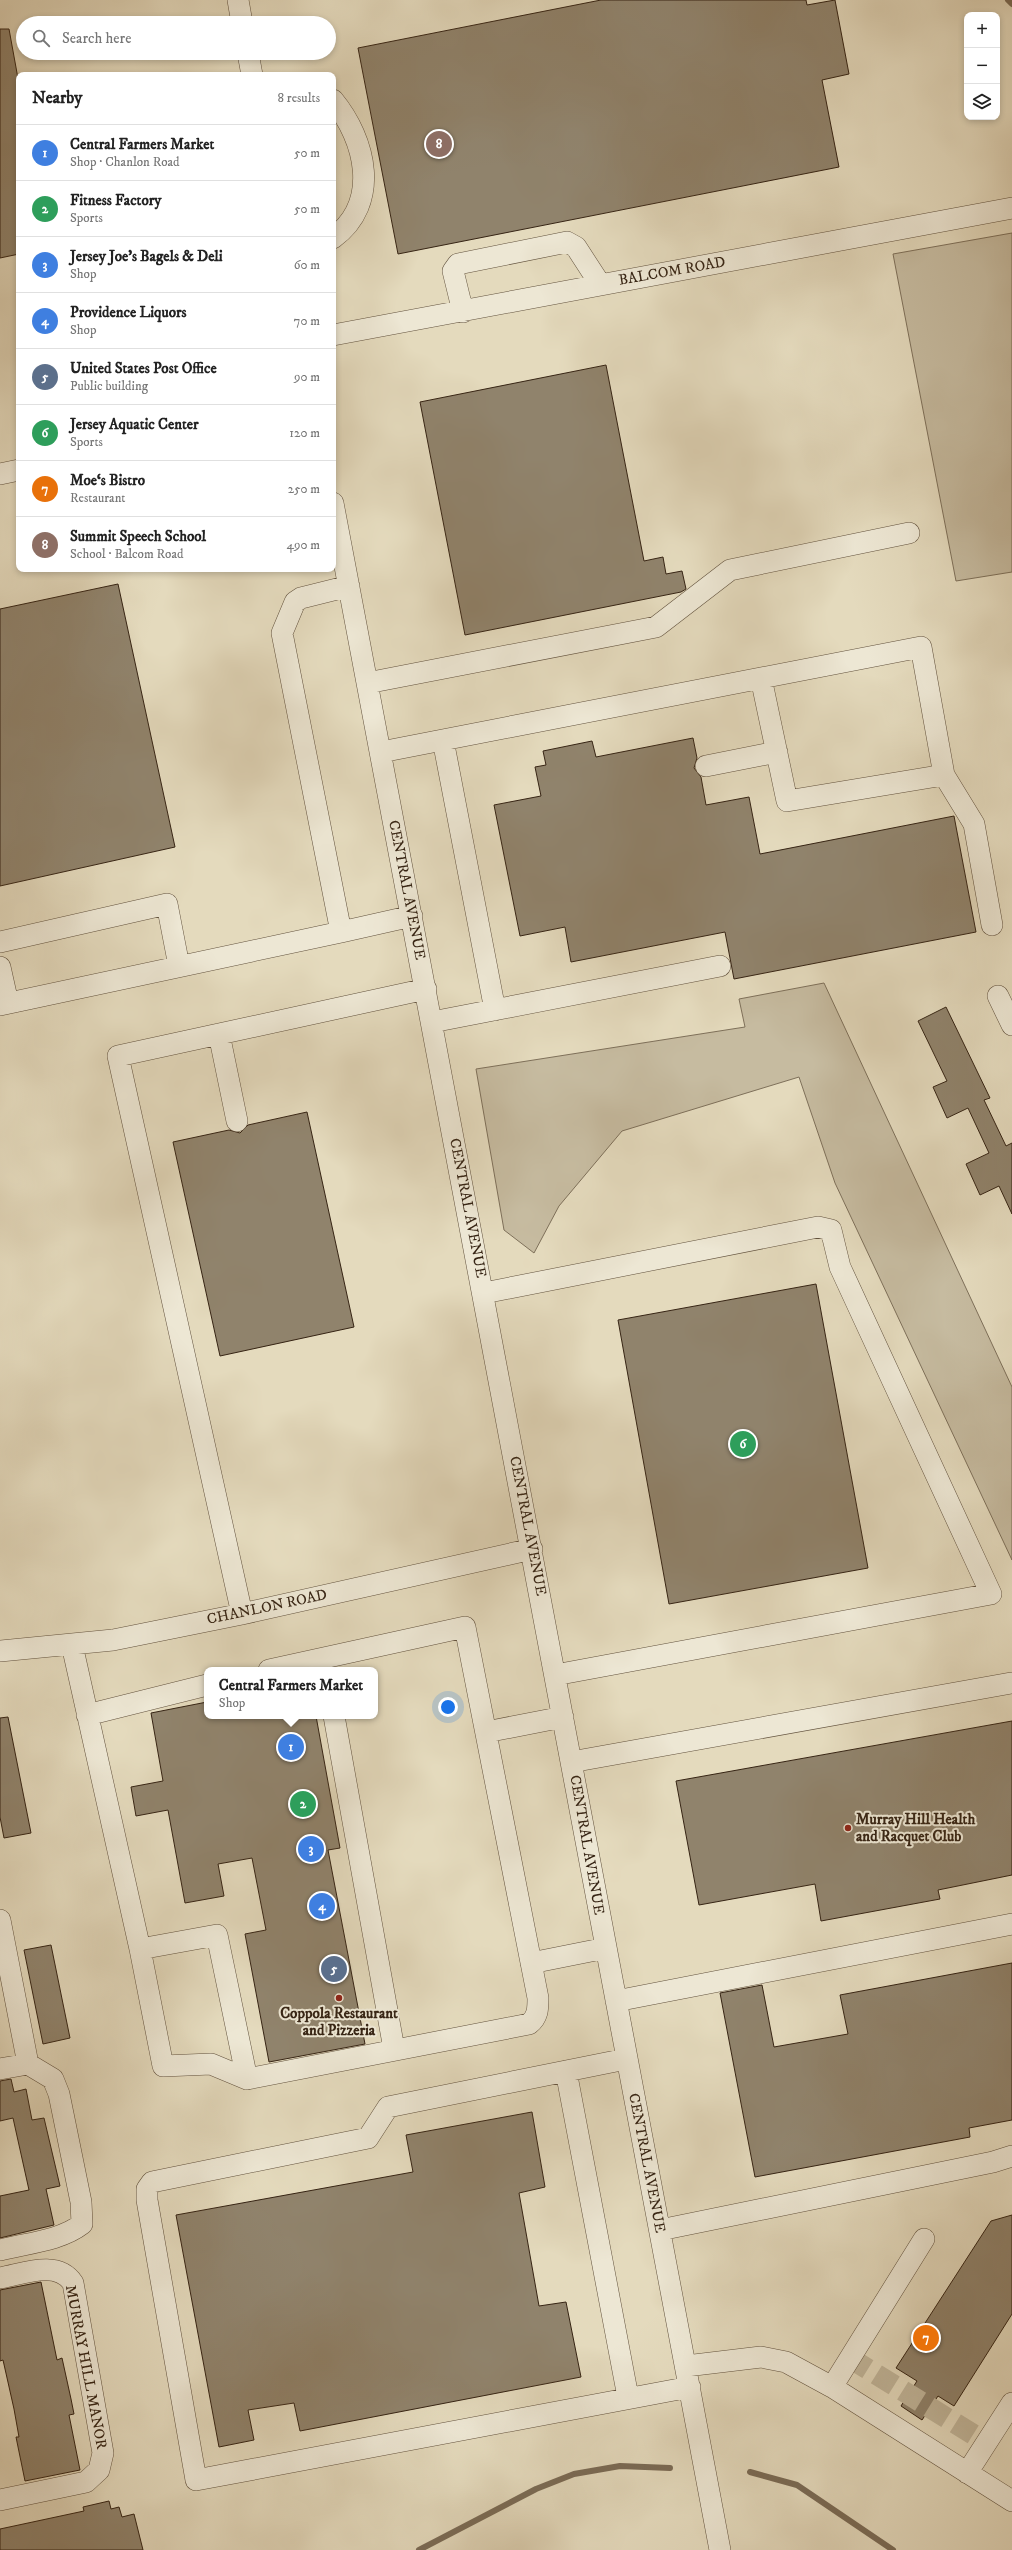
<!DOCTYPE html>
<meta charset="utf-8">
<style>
:root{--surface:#fff;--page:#f6f6f6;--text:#222;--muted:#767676;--line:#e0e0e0;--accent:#2563eb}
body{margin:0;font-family:"IM FELL DW Pica",serif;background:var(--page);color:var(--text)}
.controls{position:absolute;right:12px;top:12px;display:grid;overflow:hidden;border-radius:8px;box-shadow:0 2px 6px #0003}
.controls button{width:36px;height:36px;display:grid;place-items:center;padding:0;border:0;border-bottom:1px solid var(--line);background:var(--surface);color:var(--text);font:20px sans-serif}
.you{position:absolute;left:448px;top:1707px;width:14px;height:14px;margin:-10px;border:3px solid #fff;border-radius:50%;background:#1a73e8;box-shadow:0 0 0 6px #1a73e833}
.badge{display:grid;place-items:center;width:26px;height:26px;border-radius:50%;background:var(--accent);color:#fff;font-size:13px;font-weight:700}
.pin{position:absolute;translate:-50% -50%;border:2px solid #fff;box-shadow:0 1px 4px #0006}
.popup{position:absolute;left:204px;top:1667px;width:174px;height:52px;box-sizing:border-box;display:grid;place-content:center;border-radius:8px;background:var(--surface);filter:drop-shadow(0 1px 3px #0005);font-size:13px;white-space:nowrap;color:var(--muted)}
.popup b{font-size:15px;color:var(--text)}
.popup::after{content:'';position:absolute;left:50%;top:100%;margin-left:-8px;border:8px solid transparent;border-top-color:var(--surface)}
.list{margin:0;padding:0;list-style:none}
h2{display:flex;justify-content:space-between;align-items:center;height:52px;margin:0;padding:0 16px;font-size:17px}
h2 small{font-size:13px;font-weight:400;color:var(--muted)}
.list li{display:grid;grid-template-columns:26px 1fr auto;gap:12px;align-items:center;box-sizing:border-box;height:56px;padding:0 16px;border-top:1px solid var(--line)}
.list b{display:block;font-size:15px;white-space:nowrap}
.list p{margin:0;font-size:13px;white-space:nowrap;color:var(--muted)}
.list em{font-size:13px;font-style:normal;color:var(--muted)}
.icon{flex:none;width:22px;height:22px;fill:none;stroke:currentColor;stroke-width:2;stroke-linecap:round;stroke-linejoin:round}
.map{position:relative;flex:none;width:1012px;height:2550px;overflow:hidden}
.search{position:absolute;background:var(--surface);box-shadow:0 2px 6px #0003;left:16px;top:16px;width:320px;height:44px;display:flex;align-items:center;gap:10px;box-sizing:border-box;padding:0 14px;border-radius:22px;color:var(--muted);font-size:15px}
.panel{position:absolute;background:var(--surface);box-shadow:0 2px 6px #0003;left:16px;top:72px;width:320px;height:500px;border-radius:8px}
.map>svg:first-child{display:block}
</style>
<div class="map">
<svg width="1012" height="2550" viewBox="0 0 1012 2550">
<rect width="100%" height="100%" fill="#e4dabd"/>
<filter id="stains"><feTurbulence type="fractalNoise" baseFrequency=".005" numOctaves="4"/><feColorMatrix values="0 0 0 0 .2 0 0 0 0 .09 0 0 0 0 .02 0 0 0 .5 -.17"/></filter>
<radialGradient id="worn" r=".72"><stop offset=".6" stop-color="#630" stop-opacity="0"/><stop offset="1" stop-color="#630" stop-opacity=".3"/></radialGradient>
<path fill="#c6bba0" stroke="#7e705a" d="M1012,233V572L956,581L893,254Z
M824,983L1012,1387V1560L835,1183L799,1077L622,1131L559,1206L534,1253L504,1230L476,1069L745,1027L739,999Z"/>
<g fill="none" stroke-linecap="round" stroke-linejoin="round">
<path stroke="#7b6c57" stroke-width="6" d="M1008,0L1012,4
M750,2472L797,2485L893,2550
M419,2550L536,2489L574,2474L620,2466L670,2468"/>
</g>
<path fill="#90836c" stroke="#362414" d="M601,0H806L807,5L835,0L849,74L822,80L839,167L398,254L358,48Z
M0,29H9L19,84V254L0,258Z
M606,365L644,561L663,557L666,574L682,571L686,589L681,592L465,635L420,402Z
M118,584L175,847L0,886V609Z
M693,738L697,758L694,768L701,777L706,805L749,797L760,854L954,816L976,932L734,979L725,932L571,962L565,927L520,936L494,805L541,796L535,767L546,765L543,751L592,741L596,757Z
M946,1007L990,1098L984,1100L1006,1146L1012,1143V1214L999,1186L980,1195L966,1164L989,1153L968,1108L947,1118L933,1087L947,1081L918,1021Z
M307,1112L354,1327L220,1356L173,1142L229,1130L240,1133L248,1125Z
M816,1284L868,1568L669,1604L618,1320Z
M207,1702V1716H316L340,1848L328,1850L365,2044L269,2062L245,1934L266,1930L252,1858L218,1864L224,1896L185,1903L168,1810L136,1816L131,1787L163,1781L151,1713Z
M8,1717L31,1833L4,1838L0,1817V1718Z
M1012,1721V1875L938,1890L940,1899L821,1921L815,1884L699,1905L676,1781Z
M51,1945L70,2038L43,2044L24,1950Z
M1012,1963V2120L969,2128L970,2137L755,2177L720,1993L762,1985L774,2047L848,2034L840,1995Z
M11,2079L14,2092L26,2089L32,2120L44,2118L60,2186L46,2189L54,2225L0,2238V2196L29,2190L13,2118L0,2121V2081Z
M532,2112L545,2187L519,2193L539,2306L566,2302L581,2377L300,2431L294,2403L248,2410L254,2440L219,2447L176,2215L413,2172L406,2135Z
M1012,2215V2314L954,2406L938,2396L922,2420L901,2406L917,2381L896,2368L991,2221Z
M41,2282L57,2360L62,2358L71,2399L74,2414L69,2415L80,2470L25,2481L16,2437H19L14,2409L3,2360L0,2361V2290Z
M109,2501L111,2509L119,2507L122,2517L134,2514L143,2550H0V2529L84,2511L83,2507Z"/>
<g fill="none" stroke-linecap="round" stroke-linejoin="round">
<path stroke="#c1b69b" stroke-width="21" stroke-dasharray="21 10" stroke-linecap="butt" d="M850,2358L987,2443"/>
<defs>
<path id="minor" d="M238,0L242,23
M248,53L252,75
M333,100C366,140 381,203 333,238
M463,312L453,271L458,264L567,242L576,247L600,284
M333,335L1012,208
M0,474L19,470
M333,503L720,2550
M349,586L301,598L295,602L282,633L341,932L412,916
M761,678L787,801L944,775
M367,683L656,627L730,570L909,533
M443,740L495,1010
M381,752L921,647L944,775L974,824L992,925
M706,766L777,752
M0,942L167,904L179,966
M0,967L8,1003
M998,996L1012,1025
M0,1005L341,932
M432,1022L720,966
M219,1034L237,1121
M484,1293L818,1227L831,1230L840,1267L991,1594L555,1675
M242,1614L118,1056L426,989
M72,1645L140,1949L217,1935L247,2079L529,2024C538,2017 538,2009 538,1998L465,1627L269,1670
M0,1651L113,1640L242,1614L532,1549
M87,1715L207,1685
M334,1716L394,2049
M486,1732L563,1717
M571,1762L1011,1683
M0,1920L28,2064
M140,1949L163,2066L211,2064L247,2079
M531,1963L606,1948
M616,2001L1012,1924
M626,2059L388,2107L368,2138L152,2182L147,2189V2200L196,2480L690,2387
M0,2069L28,2064
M566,2071L628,2397
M660,2230L993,2162L1012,2156
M0,2250C27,2243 60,2241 82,2224L81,2202L59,2094L53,2079L28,2064
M0,2278C23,2274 57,2259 73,2283L103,2453L99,2470L86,2482L0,2500
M686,2366L761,2357L786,2362L832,2387L1012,2501
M832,2387L924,2239
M967,2473L1012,2403"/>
</defs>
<use href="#minor" stroke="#62523e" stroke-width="22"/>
<use href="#minor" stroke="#ede7d4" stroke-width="21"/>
</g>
<g fill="#8f2418" stroke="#ede7d4" stroke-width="1.5">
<circle cx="848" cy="1828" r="4"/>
<circle cx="339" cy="1998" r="4"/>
</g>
<g text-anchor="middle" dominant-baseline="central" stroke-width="4" stroke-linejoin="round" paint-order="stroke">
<g font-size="15" fill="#362414" stroke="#ede7d4">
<text transform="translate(672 271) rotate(-10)">BALCOM ROAD</text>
<text transform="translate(407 890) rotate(79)">CENTRAL AVENUE</text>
<text transform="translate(468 1208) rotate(79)">CENTRAL AVENUE</text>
<text transform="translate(528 1526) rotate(79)">CENTRAL AVENUE</text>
<text transform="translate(267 1607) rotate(-12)">CHANLON ROAD</text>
<text transform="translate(587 1845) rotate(80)">CENTRAL AVENUE</text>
<text transform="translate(647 2163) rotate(79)">CENTRAL AVENUE</text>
<text transform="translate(86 2367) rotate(79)">MURRAY HILL MANOR</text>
</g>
<g font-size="15" font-weight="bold" fill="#362414" stroke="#ede7d4" text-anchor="start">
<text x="856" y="1819">Murray Hill Health<tspan x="856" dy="17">and Racquet Club</tspan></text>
<text x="339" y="2013" text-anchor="middle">Coppola Restaurant<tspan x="339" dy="17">and Pizzeria</tspan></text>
</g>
</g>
<rect width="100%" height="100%" filter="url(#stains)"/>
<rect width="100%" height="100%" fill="url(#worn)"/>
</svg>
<div class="controls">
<button>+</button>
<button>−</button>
<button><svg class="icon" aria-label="layers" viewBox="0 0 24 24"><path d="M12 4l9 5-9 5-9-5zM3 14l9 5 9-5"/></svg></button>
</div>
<div class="you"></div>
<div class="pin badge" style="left:291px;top:1747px;background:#3f7fe0">1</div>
<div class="popup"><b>Central Farmers Market</b>Shop</div>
<div class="pin badge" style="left:303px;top:1804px;background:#2e9e5b">2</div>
<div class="pin badge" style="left:311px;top:1849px;background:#3f7fe0">3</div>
<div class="pin badge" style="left:322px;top:1906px;background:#3f7fe0">4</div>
<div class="pin badge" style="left:334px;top:1969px;background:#5c6f8a">5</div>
<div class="pin badge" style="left:743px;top:1444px;background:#2e9e5b">6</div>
<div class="pin badge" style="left:926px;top:2338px;background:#e8710a">7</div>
<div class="pin badge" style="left:439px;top:144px;background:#8d6e63">8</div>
<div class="search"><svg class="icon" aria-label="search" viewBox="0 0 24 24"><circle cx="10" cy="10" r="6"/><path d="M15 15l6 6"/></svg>Search here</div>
<section class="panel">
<h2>Nearby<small>8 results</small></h2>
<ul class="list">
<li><span class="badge" style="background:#3f7fe0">1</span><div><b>Central Farmers Market</b><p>Shop · Chanlon Road</p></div><em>50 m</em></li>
<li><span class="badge" style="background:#2e9e5b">2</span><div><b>Fitness Factory</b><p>Sports</p></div><em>50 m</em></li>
<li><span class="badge" style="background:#3f7fe0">3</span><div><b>Jersey Joe's Bagels &amp; Deli</b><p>Shop</p></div><em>60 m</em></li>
<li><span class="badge" style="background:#3f7fe0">4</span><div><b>Providence Liquors</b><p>Shop</p></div><em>70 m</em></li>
<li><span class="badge" style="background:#5c6f8a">5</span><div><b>United States Post Office</b><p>Public building</p></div><em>90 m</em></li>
<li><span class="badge" style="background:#2e9e5b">6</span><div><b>Jersey Aquatic Center</b><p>Sports</p></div><em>120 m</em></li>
<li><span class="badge" style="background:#e8710a">7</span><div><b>Moe‘s Bistro</b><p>Restaurant</p></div><em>250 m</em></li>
<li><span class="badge" style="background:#8d6e63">8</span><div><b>Summit Speech School</b><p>School · Balcom Road</p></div><em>490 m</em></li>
</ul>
</section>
</div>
